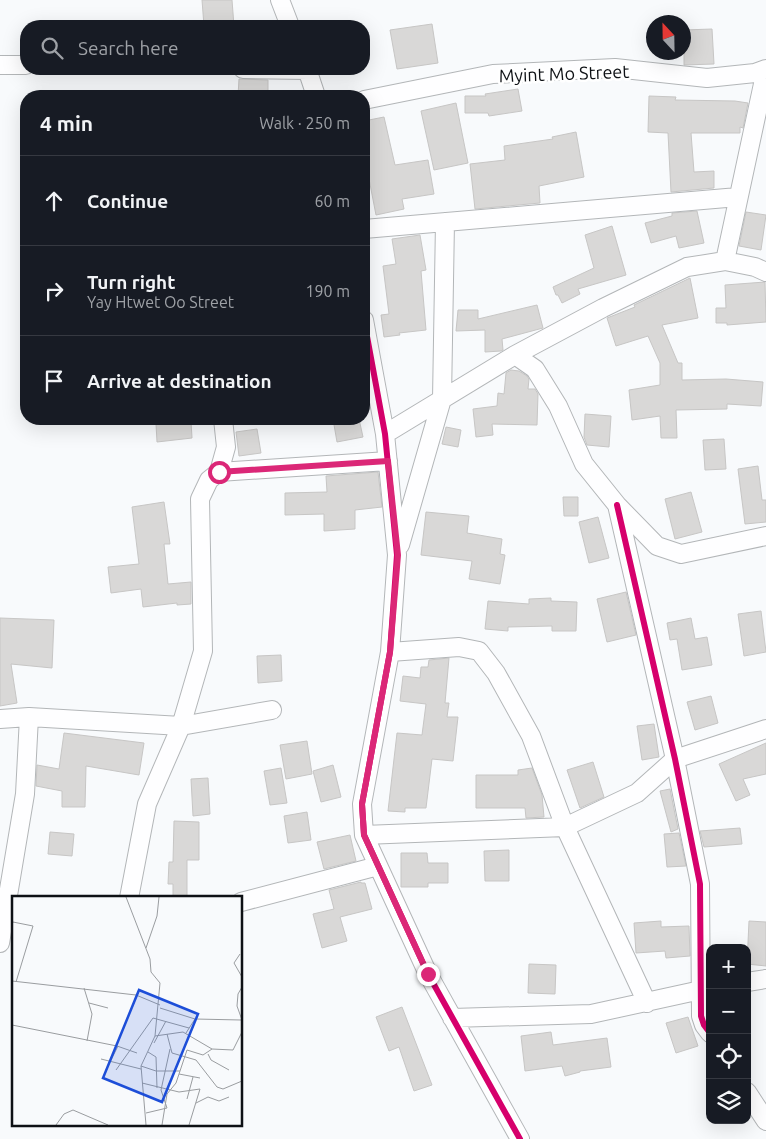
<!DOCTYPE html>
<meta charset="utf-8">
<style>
:root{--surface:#171b24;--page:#20242c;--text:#f1f3f6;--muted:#9ea1a6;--line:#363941}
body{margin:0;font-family:Ubuntu,sans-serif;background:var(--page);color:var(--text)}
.controls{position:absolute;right:15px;bottom:15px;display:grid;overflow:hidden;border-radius:10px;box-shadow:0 5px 20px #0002}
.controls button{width:45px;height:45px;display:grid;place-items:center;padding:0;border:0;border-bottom:1px solid var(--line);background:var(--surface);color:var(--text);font:25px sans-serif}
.compass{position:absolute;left:646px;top:15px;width:45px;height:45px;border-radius:50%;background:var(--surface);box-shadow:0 5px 20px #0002;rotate:338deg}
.stop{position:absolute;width:15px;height:15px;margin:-11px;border:4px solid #db2777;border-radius:50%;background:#fff}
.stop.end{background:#db2777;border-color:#fff;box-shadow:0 1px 5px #0008}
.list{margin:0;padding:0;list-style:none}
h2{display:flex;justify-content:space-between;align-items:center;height:65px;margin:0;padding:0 20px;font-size:21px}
h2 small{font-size:16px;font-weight:400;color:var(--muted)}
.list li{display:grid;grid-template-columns:32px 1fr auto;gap:15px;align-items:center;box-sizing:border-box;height:90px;padding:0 20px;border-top:1px solid var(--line)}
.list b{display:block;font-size:19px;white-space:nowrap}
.list p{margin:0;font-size:16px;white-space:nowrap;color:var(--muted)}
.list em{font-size:16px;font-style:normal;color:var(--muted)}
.icon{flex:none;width:28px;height:28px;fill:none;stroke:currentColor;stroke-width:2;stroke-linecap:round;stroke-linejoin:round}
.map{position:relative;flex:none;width:766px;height:1139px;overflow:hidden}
.search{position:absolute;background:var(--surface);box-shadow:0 5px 20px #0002;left:20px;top:20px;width:350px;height:55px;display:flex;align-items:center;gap:12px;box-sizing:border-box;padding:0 18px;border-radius:20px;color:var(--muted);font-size:19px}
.panel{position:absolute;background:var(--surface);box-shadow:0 5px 20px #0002;left:20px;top:90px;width:350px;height:335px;border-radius:20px}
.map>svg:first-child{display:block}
</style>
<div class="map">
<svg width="766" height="1139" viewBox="0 0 766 1139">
<rect width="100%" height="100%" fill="#f8fafc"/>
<path fill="#d9d8d7" stroke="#c7c6c5" d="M202,0H232L234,26H204Z
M432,24L438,63L397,69L390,30Z
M712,29L714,64L684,65V30Z
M239,79L268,80V96H238Z
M518,89L522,111L489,116L488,113H465V96H486L485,94Z
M649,96L676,97L675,100L735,101L748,103L743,128L740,127V133H691L694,172L714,171V188L671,192L668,133L648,132Z
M456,103L468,163L434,170L421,111Z
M384,117L395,165L428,160L434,194L402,199L404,209L376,215L369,179L364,181V121Z
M576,132L584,177L539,186L540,203L475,209L470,164L505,160L504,146L553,139L552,137Z
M697,211L704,243L679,248L676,236L651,243L645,223L672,216V213Z
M746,212L766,215L761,250L739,246Z
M612,226L626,275L578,289L580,294L562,303L558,295H556L553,287L594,268L585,235Z
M420,235L426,270L421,271L426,330L399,333L400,335L384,337L381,315L389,314L383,266L396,264L392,239Z
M690,278L698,318L662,325L678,363H682V380L726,379L763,382L761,406L727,404V409L676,410L677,438H661L660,416L632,420L629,390L660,385V363L648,336L616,346L607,318L635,307L634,305Z
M765,282L766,322L727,325V323H716V308H726L725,285Z
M537,305L543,328L502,339L503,350L501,351L485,352V330L456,331L458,310H478V319Z
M511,370L519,371L527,376L529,379L528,389H535L538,394L537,425L492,424L493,435L476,437L473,409L497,406L498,393L504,394L506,373Z
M585,414L611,416L609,447L587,445L584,437Z
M333,419H359L363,437L337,442Z
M191,421L192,438L157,442L156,424Z
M446,427L461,430L458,447L442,444Z
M257,429L261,453L239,456L236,432Z
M724,439L726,469L705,470L703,440Z
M758,466L762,500H766V522L745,524L738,469Z
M378,472L382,507L355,510V529L324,531V514L285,515V493L327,492L326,476Z
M691,492L702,532L675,539L665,499Z
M563,497H578V516H564Z
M164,502L170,544H164L168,584L191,582V604L177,605V603L143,607L141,589L111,593L108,567L139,564L132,507Z
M426,512L469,516L467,533L502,539L500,554L505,555L500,584L469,579L472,561L421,555Z
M598,517L609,558L589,563L579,522Z
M626,592L636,635L607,642L597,599Z
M551,598V601L577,602L576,631H552V626L508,627V631L485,629L488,601L529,604V599Z
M761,611L766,652L744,656L738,614Z
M0,618L54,620L52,668L11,664L17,703L0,706Z
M691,618L695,639L707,637L712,665L682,670L677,639L670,640L667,623Z
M281,655L282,681L258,683L257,656Z
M449,658L445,703H449L447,717H458L453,761L432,759L426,808H405V812L388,811L397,733L422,735L426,704L400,701L403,676L420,678L421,667H428L429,660Z
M711,696L718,723L695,730L687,702Z
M654,724L659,757L642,760L637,726Z
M64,733L144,743L139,775L86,766L85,807H62V791L36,786L37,765L59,769Z
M307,741L312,774L286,779L280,745Z
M766,743V774L743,779L750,795L736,801L719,764Z
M593,762L604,797L580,808L567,770Z
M333,765L341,797L321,802L313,771Z
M281,768L287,803L270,805L264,771Z
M532,768L542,795L544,817L526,818L525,808H476V775H518V770Z
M208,778L210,814L193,816L191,779Z
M670,789L678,829L671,832L660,791Z
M307,812L311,840L288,843L284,816Z
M174,821L199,822V860H187V898H173V884H168L169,862H173Z
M740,828L742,844L704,847L700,831Z
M50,832L74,834L72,856L48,854Z
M679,833L686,866L667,867L664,834Z
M350,835L356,861L324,869L317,842Z
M509,850V881H485L484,851Z
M401,853H427L428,863H448V883H428V887H401Z
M361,882V883H365L372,909L340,917L347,941L322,948L313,914L334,909L329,890Z
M661,921V927L689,926L690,956L666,958L665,951L636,953L634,923Z
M749,921L766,922V966L747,964Z
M529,964L556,965L555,994L528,993Z
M402,1007L432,1085L414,1091L399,1047L389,1051L376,1017Z
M688,1017L698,1046L676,1053L666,1023Z
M551,1032L553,1045L607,1038L611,1067L580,1071V1072L565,1076L562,1066L525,1071L521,1036Z"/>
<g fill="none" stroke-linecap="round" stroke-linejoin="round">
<defs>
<path id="minor" d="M280,0L290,26
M0,65H26
M243,69L308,70
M307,69L316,96
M364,100L493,74L615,68L707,78L755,73L766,69
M364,229L738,197
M725,261L766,70
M364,320L385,434L397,555L390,652L362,804L364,835L428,974L520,1139
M515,355L535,369L558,406L584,464L617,505L657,546L681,554L766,536
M385,434L515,355L603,308L687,267L725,261L755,267L766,272
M219,472L388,461
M617,505L675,759L700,884L701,1016L704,1025L710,1033
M400,545L442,399L445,222
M390,652L459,647L479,651L496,673L531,736L565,827L647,1003
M0,719L29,717L181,726L272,710
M364,835L565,827L637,793L675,759L766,729
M129,898L147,804L181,726L203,651L200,499L209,480L219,472L226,447L223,419
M241,902L378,866
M0,943L25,794L29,717
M747,982L766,979
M452,1018L591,1014L710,988
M747,1092L766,1121"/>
</defs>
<use href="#minor" stroke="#b3b6b8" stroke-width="20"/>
<use href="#minor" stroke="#fefeff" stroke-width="18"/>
<defs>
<path id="cycleway" d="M364,320L385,434L397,555L390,652L362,804L364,835L428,974L520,1139
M617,505L675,759L700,884L701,1016L704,1025L710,1033"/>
</defs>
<use href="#cycleway" stroke="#fff" stroke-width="9"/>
<use href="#cycleway" stroke="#d6006c" stroke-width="6"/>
</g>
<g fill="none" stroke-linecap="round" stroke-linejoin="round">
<path stroke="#db2777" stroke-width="6" d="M219,472L388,461L398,555L390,652L362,804L364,835L428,974"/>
</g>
<g text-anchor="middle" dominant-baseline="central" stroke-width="5" stroke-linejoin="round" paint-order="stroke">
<g font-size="18" fill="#0e1115" stroke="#fff">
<text transform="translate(564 73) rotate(-2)">Myint Mo Street</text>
</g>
</g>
<g transform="translate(12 896)">
<rect width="230" height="230" fill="#f8fafc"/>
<path fill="none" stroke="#9a9da0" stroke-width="1" d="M114,1L138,63L139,76L148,87L143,140L129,170L134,229M0,29L1,26L21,30L4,86M134,52L145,20L147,1M228,58L222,67L230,81M0,85L124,99L148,109M72,92L80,118L75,145M77,107L96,112M148,112L183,123L229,124M230,124L225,110L226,98L230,91M0,129L105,150L125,157M174,137L183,123M155,138L160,157L184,164L205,191L211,193L230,185M143,140L171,136L200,153L221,154L230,136M142,147L154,125M136,156L144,161L145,192M196,158L199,164L217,174M89,163L129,173M97,168L106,150M129,170L144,175H168M104,174L141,122L177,132M167,178L188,182M130,187L167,196L188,193L177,229M175,203L181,181M184,207L196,201L207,205L217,201M134,217L155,212L149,194L158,153M44,229L52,218L61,214L96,229M150,229L155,198L164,187L175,154L191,159L200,153"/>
<path fill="#1d4ed8" fill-opacity="0.15" stroke="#1d4ed8" stroke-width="2.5" d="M127,94L186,118L150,206L91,182Z"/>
<rect width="230" height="230" fill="none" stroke="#0e1115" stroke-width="2.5"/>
</g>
</svg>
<div class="controls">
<button>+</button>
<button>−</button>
<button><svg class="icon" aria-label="locate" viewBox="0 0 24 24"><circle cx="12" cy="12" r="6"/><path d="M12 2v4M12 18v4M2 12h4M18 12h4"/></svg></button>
<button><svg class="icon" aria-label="layers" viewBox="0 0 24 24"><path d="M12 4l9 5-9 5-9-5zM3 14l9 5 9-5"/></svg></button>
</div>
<svg class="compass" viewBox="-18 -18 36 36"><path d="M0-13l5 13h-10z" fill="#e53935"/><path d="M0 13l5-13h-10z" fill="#9ea1a6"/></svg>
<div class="stop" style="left:219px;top:472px"></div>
<div class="stop end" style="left:428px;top:974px"></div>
<div class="search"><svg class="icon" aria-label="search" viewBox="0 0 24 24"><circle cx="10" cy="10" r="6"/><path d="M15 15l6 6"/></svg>Search here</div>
<section class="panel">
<h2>4 min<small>Walk · 250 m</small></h2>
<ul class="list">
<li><svg class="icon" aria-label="ahead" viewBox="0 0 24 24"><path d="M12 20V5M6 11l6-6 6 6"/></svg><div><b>Continue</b></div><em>60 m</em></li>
<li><svg class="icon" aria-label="right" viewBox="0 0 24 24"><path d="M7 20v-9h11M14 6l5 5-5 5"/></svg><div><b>Turn right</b><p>Yay Htwet Oo Street</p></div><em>190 m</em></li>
<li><svg class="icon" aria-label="arrive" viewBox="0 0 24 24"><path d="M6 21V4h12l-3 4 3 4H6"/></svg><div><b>Arrive at destination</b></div></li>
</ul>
</section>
</div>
